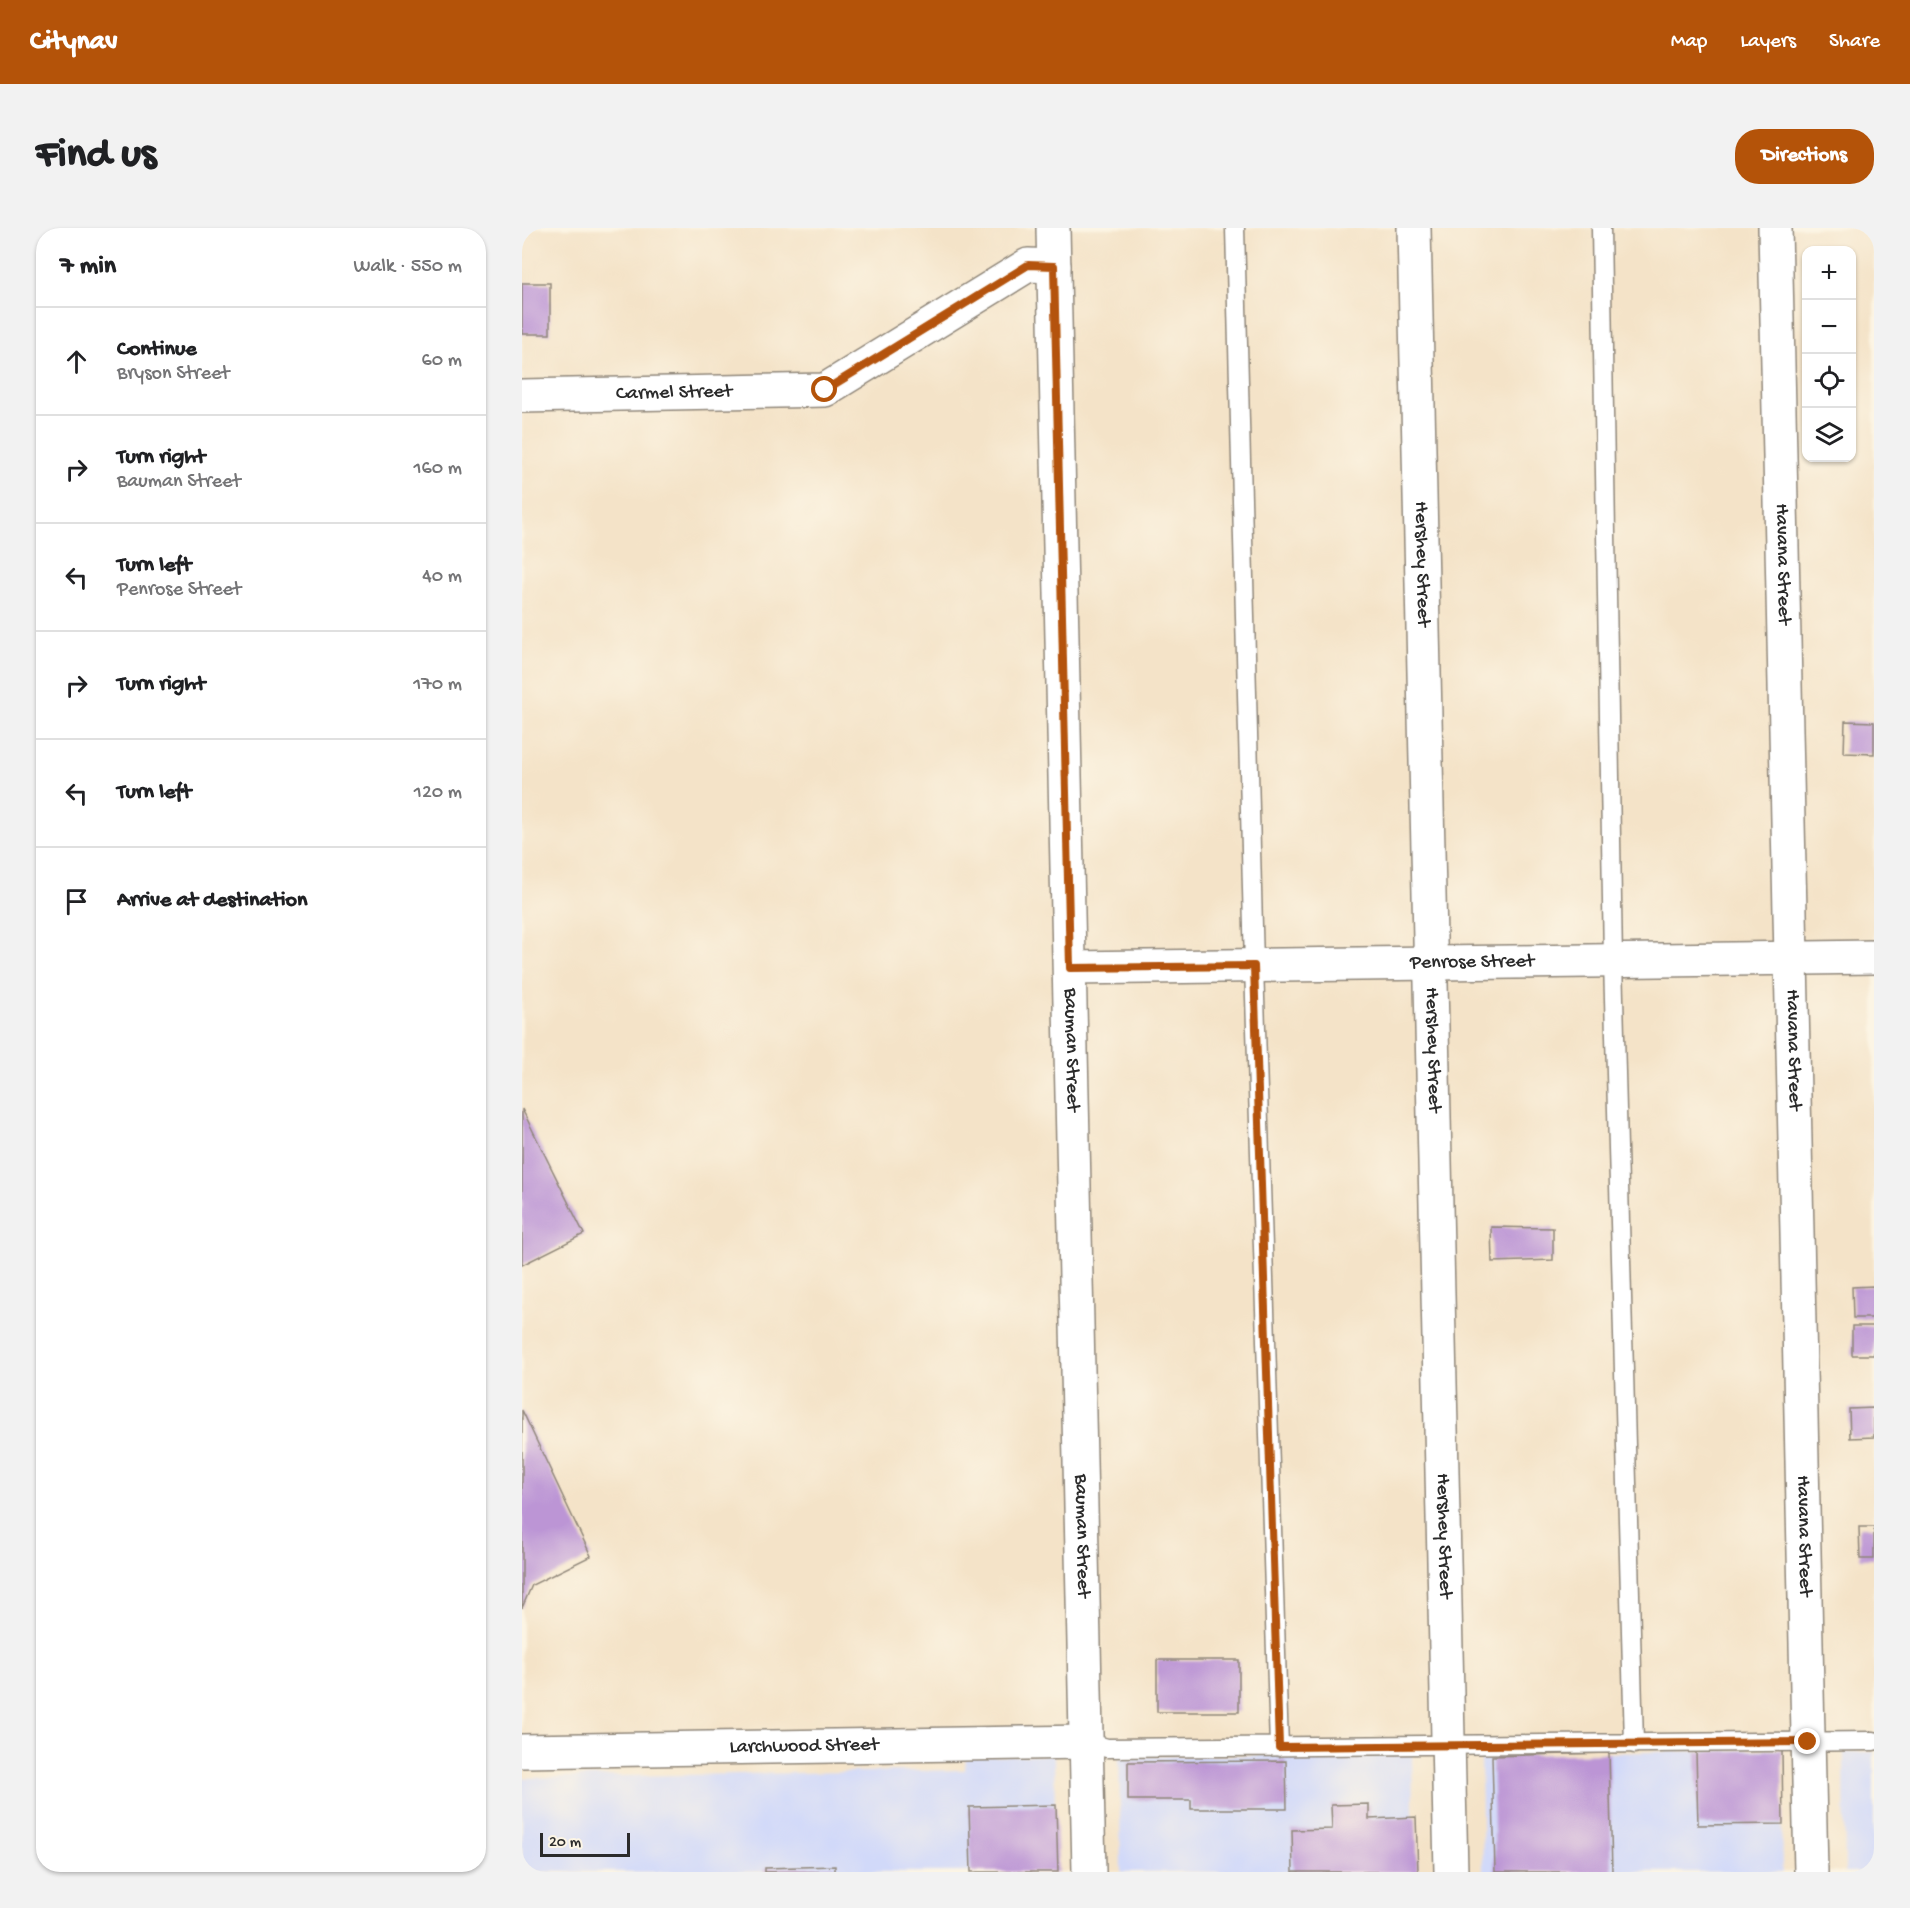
<!DOCTYPE html>
<meta charset="utf-8">
<style>
:root{--surface:#fff;--page:#f2f2f2;--text:#202124;--muted:#757577;--line:#e0e0e0;--accent:#b45309}
body{margin:0;font-family:"Gochi Hand",sans-serif;background:var(--page);color:var(--text)}
.controls{position:absolute;right:18px;top:18px;display:grid;overflow:hidden;border-radius:12px;box-shadow:0 2px 4px #0004}
.controls button{width:54px;height:54px;display:grid;place-items:center;padding:0;border:0;border-bottom:2px solid var(--line);background:var(--surface);color:var(--text);font:30px sans-serif}
.scale{position:absolute;left:18px;bottom:15px;width:90px;box-sizing:border-box;padding-left:6px;border:3px solid #2b2b2b;border-top:0;font-size:16px;line-height:21px;white-space:nowrap;color:#2b2b2b;-webkit-text-stroke:4px #fcf5e5;paint-order:stroke}
.stop{position:absolute;width:18px;height:18px;margin:-14px;border:4px solid #b45309;border-radius:50%;background:#fff}
.stop.end{background:#b45309;border-color:#fff;box-shadow:0 2px 6px #0008}
.list{margin:0;padding:0;list-style:none}
h2{display:flex;justify-content:space-between;align-items:center;height:78px;margin:0;padding:0 24px;font-size:26px}
h2 small{font-size:20px;font-weight:400;color:var(--muted)}
.list li{display:grid;grid-template-columns:39px 1fr auto;gap:18px;align-items:center;box-sizing:border-box;height:108px;padding:0 24px;border-top:2px solid var(--line)}
.list b{display:block;font-size:22px;white-space:nowrap}
.list p{margin:0;font-size:20px;white-space:nowrap;color:var(--muted)}
.list em{font-size:20px;font-style:normal;color:var(--muted)}
.icon{flex:none;width:33px;height:33px;fill:none;stroke:currentColor;stroke-width:2;stroke-linecap:round;stroke-linejoin:round}
.map{position:relative;flex:none;width:1352px;height:1644px;overflow:hidden;border-radius:24px}
header{display:flex;align-items:center;gap:36px;box-sizing:border-box;height:84px;padding:0 30px;background:var(--accent);color:#fff}
header strong{font-size:28px}
nav{display:flex;gap:33px;margin-inline-start:auto;font-size:21px}
.intro{display:flex;align-items:center;justify-content:space-between;box-sizing:border-box;height:144px;padding:0 36px}
h1{margin:0;font-size:42px}
.button{padding:15px 27px;border-radius:24px;background:var(--accent);color:#fff;font-size:21px;font-weight:700}
main{display:flex;gap:36px;padding:0 36px}
aside{flex:1;background:var(--surface);border-radius:24px;box-shadow:0 2px 4px #0004}
.map>svg:first-child{display:block}
</style>
<header>
<strong>Citynav</strong>
<nav><a>Map</a><a>Layers</a><a>Share</a></nav>
</header>
<div class="intro"><h1>Find us</h1><a class="button">Directions</a></div>
<main>
<aside>
<h2>7 min<small>Walk · 550 m</small></h2>
<ul class="list">
<li><svg class="icon" aria-label="ahead" viewBox="0 0 24 24"><path d="M12 20V5M6 11l6-6 6 6"/></svg><div><b>Continue</b><p>Bryson Street</p></div><em>60 m</em></li>
<li><svg class="icon" aria-label="right" viewBox="0 0 24 24"><path d="M7 20v-9h11M14 6l5 5-5 5"/></svg><div><b>Turn right</b><p>Bauman Street</p></div><em>160 m</em></li>
<li><svg class="icon" aria-label="left" viewBox="0 0 24 24"><path d="M17 20v-9H6M10 6l-5 5 5 5"/></svg><div><b>Turn left</b><p>Penrose Street</p></div><em>40 m</em></li>
<li><svg class="icon" aria-label="right" viewBox="0 0 24 24"><path d="M7 20v-9h11M14 6l5 5-5 5"/></svg><div><b>Turn right</b></div><em>170 m</em></li>
<li><svg class="icon" aria-label="left" viewBox="0 0 24 24"><path d="M17 20v-9H6M10 6l-5 5 5 5"/></svg><div><b>Turn left</b></div><em>120 m</em></li>
<li><svg class="icon" aria-label="arrive" viewBox="0 0 24 24"><path d="M6 21V4h12l-3 4 3 4H6"/></svg><div><b>Arrive at destination</b></div></li>
</ul>
</aside>
<div class="map">
<svg width="1352" height="1644" viewBox="0 0 1352 1644">
<rect width="100%" height="100%" fill="#fcf5e5"/>
<filter id="ink" filterUnits="userSpaceOnUse"><feTurbulence type="fractalNoise" baseFrequency=".0167" numOctaves="2"/><feDisplacementMap in="SourceGraphic" scale="12" xChannelSelector="R" yChannelSelector="G"/><feConvolveMatrix kernelMatrix="1 2 1 2 8 2 1 2 1" color-interpolation-filters="sRGB"/></filter>
<filter id="wash" filterUnits="userSpaceOnUse"><feTurbulence type="fractalNoise" baseFrequency=".008" numOctaves="4" result="noise"/><feDisplacementMap in="SourceGraphic" scale="24" xChannelSelector="R" yChannelSelector="G"/><feGaussianBlur stdDeviation="1.35" result="paint"/><feColorMatrix in="noise" values="0 0 0 0 0 0 0 0 0 0 0 0 0 0 0 0 0 1.4 0 .05"/><feComposite in="paint" operator="in"/></filter>
<g filter="url(#wash)">
<rect width="100%" height="100%" fill="#f4e3c8"/>
<path fill="#d1d9f9" d="M1258,1521L1260,1644H961L959,1528Z
M1322,1524H1352V1644H1323Z
M890,1525L892,1644H599L597,1529Z
M532,1527L534,1644H0V1550L443,1542L444,1529Z"/>
<g id="blocks">
<path fill="#bc95d5" d="M0,55H28V106H0Z
M1323,493L1352,494V526L1322,525Z
M0,881L62,1006L0,1037Z
M969,999L1031,1000V1032L970,1034Z
M1352,1058V1090H1331L1330,1059Z
M1330,1098H1352V1127H1330Z
M1352,1180V1209L1328,1210L1327,1181Z
M0,1182L69,1328L10,1357L0,1380Z
M1337,1299H1352V1331H1338Z
M635,1432H717V1484H635Z
M1260,1522L1261,1596L1176,1597L1174,1524Z
M1087,1525L1090,1644H973L970,1528Z
M764,1533L765,1581H669V1572H606V1534Z
M847,1576V1591L894,1589L896,1644H771L770,1602L810,1601L809,1577Z
M534,1577L536,1644H449L447,1579Z
M313,1638V1644H243V1640Z"/>
</g>
</g>
<g filter="url(#ink)">
<use href="#blocks" fill-opacity="0" stroke="#90877a" stroke-width="1.5"/>
<g fill="none" stroke-linecap="round" stroke-linejoin="round">
<defs>
<path id="service" d="M713,0L732,738L757,1519
M1079,0L1091,733L1112,1516
M564,1514L585,1520L1352,1513"/>
<g id="minor">
<path id="s1" d="M531,0L567,1644"/>
<path id="s2" d="M892,0L929,1644"/>
<path id="s3" d="M1253,0L1289,1644"/>
<path id="s4" d="M0,168L303,162L506,37L532,38"/>
<path id="s5" d="M548,740L1352,729"/>
<path id="s6" d="M0,1523L564,1514"/>
</g>
</defs>
<use href="#service" stroke="#90877a" stroke-width="21"/>
<use href="#minor" stroke="#90877a" stroke-width="36"/>
<use href="#service" stroke="#fff" stroke-width="18"/>
<use href="#minor" stroke="#fff" stroke-width="33"/>
</g>
</g>
<g fill="none" stroke-linecap="round" stroke-linejoin="round" filter="url(#ink)">
<path stroke="#b45309" stroke-width="8" d="M303,162L506,37L532,38L548,740L732,738L757,1519L1286,1514"/>
</g>
<g text-anchor="middle" dominant-baseline="central" stroke-width="4.5" stroke-linejoin="round" paint-order="stroke">
<g font-size="20" fill="#2b2b2b" stroke="#fcf5e5">
<text stroke="none"><textPath href="#s4" startOffset="152">Carmel Street</textPath></text>
<text stroke="none"><textPath href="#s2" startOffset="336">Hershey Street</textPath></text>
<text stroke="none"><textPath href="#s3" startOffset="336">Havana Street</textPath></text>
<text stroke="none"><textPath href="#s5" startOffset="402">Penrose Street</textPath></text>
<text stroke="none"><textPath href="#s1" startOffset="822">Bauman Street</textPath></text>
<text stroke="none"><textPath href="#s2" startOffset="822">Hershey Street</textPath></text>
<text stroke="none"><textPath href="#s3" startOffset="822">Havana Street</textPath></text>
<text stroke="none"><textPath href="#s1" startOffset="1308">Bauman Street</textPath></text>
<text stroke="none"><textPath href="#s2" startOffset="1308">Hershey Street</textPath></text>
<text stroke="none"><textPath href="#s3" startOffset="1308">Havana Street</textPath></text>
<text stroke="none"><textPath href="#s6" startOffset="282">Larchwood Street</textPath></text>
</g>
</g>
</svg>
<div class="controls">
<button>+</button>
<button>−</button>
<button><svg class="icon" aria-label="locate" viewBox="0 0 24 24"><circle cx="12" cy="12" r="6"/><path d="M12 2v4M12 18v4M2 12h4M18 12h4"/></svg></button>
<button><svg class="icon" aria-label="layers" viewBox="0 0 24 24"><path d="M12 4l9 5-9 5-9-5zM3 14l9 5 9-5"/></svg></button>
</div>
<div class="scale">20 m</div>
<div class="stop" style="left:303px;top:162px"></div>
<div class="stop end" style="left:1286px;top:1514px"></div>
</div>
</main>
